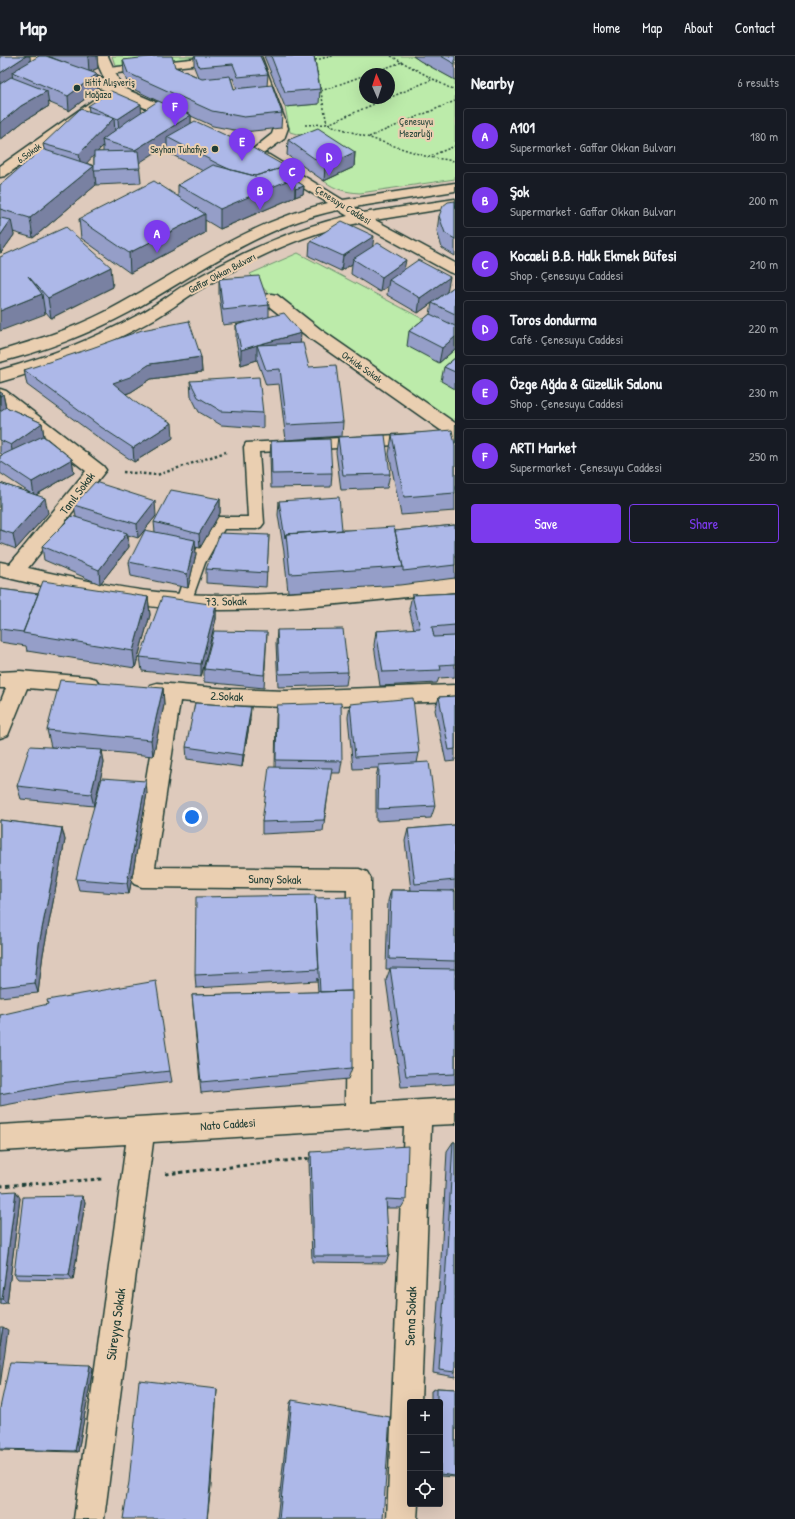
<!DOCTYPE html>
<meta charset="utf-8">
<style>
:root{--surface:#171b24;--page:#20242c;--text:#f1f3f6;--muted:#9ea1a6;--line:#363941;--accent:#7c3aed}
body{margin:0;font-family:"Patrick Hand",sans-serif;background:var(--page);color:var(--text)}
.controls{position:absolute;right:12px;bottom:12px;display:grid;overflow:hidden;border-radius:4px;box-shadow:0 4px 16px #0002}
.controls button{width:36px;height:36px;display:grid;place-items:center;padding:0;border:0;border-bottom:1px solid var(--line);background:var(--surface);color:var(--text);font:20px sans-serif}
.compass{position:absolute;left:359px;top:12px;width:36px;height:36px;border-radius:50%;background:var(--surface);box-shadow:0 4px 16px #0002;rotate:357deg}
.you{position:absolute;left:192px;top:761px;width:14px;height:14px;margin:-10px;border:3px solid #fff;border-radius:50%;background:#1a73e8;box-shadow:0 0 0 6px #1a73e833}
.badge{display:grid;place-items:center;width:26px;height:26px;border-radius:50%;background:var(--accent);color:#fff;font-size:13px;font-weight:700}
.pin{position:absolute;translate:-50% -33px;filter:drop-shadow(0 1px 2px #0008)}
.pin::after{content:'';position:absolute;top:21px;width:14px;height:12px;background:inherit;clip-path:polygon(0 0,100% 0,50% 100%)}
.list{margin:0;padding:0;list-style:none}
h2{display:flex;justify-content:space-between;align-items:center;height:52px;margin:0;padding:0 16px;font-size:17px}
h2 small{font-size:13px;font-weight:400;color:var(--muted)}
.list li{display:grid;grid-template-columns:26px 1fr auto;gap:12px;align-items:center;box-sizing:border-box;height:56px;margin:0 8px 8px;padding:0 8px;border:1px solid var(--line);border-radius:4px}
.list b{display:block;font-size:15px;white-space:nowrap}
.list p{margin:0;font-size:13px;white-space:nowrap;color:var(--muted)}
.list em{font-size:13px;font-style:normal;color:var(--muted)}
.actions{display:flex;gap:8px;padding:12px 16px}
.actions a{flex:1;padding:9px 0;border:1px solid var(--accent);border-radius:4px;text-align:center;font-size:14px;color:var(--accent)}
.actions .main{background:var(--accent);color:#fff}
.icon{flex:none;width:22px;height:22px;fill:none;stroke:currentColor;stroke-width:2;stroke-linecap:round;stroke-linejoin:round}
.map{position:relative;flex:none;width:455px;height:1463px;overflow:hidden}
header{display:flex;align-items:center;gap:24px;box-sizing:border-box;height:56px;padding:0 20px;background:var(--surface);border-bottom:1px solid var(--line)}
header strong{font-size:19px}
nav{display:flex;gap:22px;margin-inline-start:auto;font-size:14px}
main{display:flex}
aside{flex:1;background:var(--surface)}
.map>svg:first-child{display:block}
</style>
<header>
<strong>Map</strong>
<nav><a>Home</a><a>Map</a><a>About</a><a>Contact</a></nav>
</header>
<main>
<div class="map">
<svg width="455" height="1463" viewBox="0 0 455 1463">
<rect width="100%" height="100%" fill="#decabc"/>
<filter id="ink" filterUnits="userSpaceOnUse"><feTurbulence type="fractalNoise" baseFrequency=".025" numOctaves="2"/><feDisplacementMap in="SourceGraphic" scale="8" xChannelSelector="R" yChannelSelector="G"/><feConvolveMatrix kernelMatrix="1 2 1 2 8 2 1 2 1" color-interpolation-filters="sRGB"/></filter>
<g filter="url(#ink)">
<path fill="#bcebaa" stroke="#6e946f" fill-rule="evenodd" d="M112,0H219L116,12Z
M309,0H412L455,24V123L360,137C346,136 336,134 324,125L353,111L321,85L290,76L285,51L319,48ZM365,18H389V42H365Z
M298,197L455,280V374L273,242L250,218Z"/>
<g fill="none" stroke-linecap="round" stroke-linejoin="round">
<defs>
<path id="service" d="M218,0H253L248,3L108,18L103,15L108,12Z
M455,376V386L259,396L264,467L261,471L256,473H224L205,507L190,549L184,551L178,549L176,545L189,507L214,463L219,461H248L244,391L246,387Z"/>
<path id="minor" d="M94,0H108L123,34L121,37L5,120L0,121V110L109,33Z
M247,0H261L288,72L284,83L260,100L255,101L250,100L248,97L272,78L274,72Z
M271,238L277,239L320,273L455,367V382L449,380L308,281L265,247L263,243L265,239Z
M0,333L6,335L103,410L106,414L28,512C78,523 129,535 180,538C272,543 364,530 455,522V536C364,545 271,558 179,553C119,549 59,534 0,520V506L10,508L86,415L0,348Z
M20,615L89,621L96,623L99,629L96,635L89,637L27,632L8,679L0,682V647L6,632H0V616Z
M157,627L229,633L286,635L455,629V645L286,651L229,649L180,645L155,811L359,813L367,816L371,823V1047L455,1042V1068L431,1069L421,1346H410V1448H418L417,1463H387L404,1071L153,1086L104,1463H74L126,1088L0,1095V1069L345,1049L347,833L142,831L134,828L130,821L159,644L150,641L147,635L150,629Z"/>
<path id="secondary" d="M25,0H44L77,12L183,58L185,61L183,64L178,65L173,64L67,18L27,3Z
M264,98L269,99L343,144L455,127V135L354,151L363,157L455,143V151L375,164L455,207V218L449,216L359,167C301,177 247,206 197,235C181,245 166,257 149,266C102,292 51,312 0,326V314C47,301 94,283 138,259C155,250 170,238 186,228C237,199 290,173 348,160L338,154C261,170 197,218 130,256C89,278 44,295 0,306V295C36,284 72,273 105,256C181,216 243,168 328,147L259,105L257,102L259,99Z"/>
</defs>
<use href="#service" stroke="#1f3d34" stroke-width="3"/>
<use href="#minor" stroke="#1f3d34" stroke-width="3"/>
<use href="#secondary" stroke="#1f3d34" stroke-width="3"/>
<path stroke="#1f3d34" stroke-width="1.5" stroke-dasharray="2 2" stroke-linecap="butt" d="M314,0L327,68
M391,0L455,35
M315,4L333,0
M369,18L402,6
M321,35L365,19
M389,42L433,23
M328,68L388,42
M305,69L327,68L428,101L455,105
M369,81L455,45
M428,101L455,90"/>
<path stroke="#1f3d34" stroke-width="2.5" stroke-dasharray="2.5 2.5" stroke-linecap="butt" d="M123,416L157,419L226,396"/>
<path stroke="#1f3d34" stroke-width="3" stroke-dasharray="3.5 3.5" stroke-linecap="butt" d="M166,1118L312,1102
M0,1130L103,1123"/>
<use href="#service" fill="#eacfb1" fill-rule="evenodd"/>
<use href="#minor" fill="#eacfb1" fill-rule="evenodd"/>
<use href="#secondary" fill="#eacfb1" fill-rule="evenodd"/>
</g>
<path fill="#959ec8" stroke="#1f3d34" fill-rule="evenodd" d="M0,0L30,5L68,8L48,0H97L98,12L90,16L97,18L98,33L69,55L48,46L49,50L24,65L0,84Z
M194,0H260L268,18L267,30L282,57L281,72L244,76L213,70L191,60V67L290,118L296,121L295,124L304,130L303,138L295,141L220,173L205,164V177L130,217L81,182L79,163L178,141V129L203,115L167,96V89L139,106L141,127L96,129L33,182L13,176L14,179L1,197H0V129L44,93L43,88L89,55L88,50L142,56L164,48L129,31L124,18L123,4L175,11L198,21L194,11ZM233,22L237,33H234L231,23ZM103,90V96H97ZM94,99V114V110L86,107Z
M264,0H314L320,33L319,48L285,51Z
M413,0H455V24L420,5Z
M288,84L355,96L354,111L324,125L287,99Z
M455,145V200L442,192L437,175L439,160Z
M310,185L373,191L404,213L447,236L455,230V293L439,307L407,290L409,275L430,258L432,247L418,257L387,239L388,230L380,236L351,218L352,208L341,215L309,200Z
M0,201L113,231L51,262L45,255V258Z
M219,223L269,249V261L300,287L309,311L343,366L342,380L286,384L279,328L266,329L257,304L241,309L236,284V269L246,266L223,269L219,238Z
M201,301L202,316L151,323L131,336L126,338L173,382L134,406L103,385L27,329L24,314Z
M455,302V333L441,325L444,311Z
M190,325L263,357V372L221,369L199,356L191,340Z
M0,336L3,338L6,351L42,367L44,380L72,403L74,417L36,439L48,457L16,493L0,487V427L30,437L0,417V400L3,399L0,397Z
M392,379L455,389V455L401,459L389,398Z
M338,381L390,418L387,432L341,434L336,396Z
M271,385L332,417L331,431L271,432L270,400Z
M220,443V457L200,492L195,491L196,498L188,532L131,520L129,506L155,476L154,466Z
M279,445L342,474L395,475L455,469V522L400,529L288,536L284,496L278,459Z
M74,449L156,460L138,482L128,479L129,491L100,528L44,504L42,490L76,461Z
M269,479L266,531L206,527V513Z
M0,533L38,538L148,541L150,559L135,612L27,595L26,590L0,586Z
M455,537V621L439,622L437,627L380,630L374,589L376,575L414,573L409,553L412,539Z
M216,549V563L201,621L142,615L140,601Z
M277,574L348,616L346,629L278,631L276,587Z
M267,576L264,632L204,626V613Z
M163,632L164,649L153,700L102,695L104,707L94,750L21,743L17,730L75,693L51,691L47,674Z
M455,640V705L446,706L435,654L439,641Z
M350,648L419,697L417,707L435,750L431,762L376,765V721L378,712L353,713L348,661Z
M277,649L342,705L340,717H331L323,775L262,778V766L275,711L276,662Z
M250,664L242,711L187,703L186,691Z
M147,737L129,838L79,834L76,823Z
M0,764L62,772L65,784L43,898L38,937L0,941Z
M455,769V835H450H455V1028L401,1031L386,924L390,913H386L388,845L391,834H411L405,785L408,773Z
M315,842L352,1012L348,1023L201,1037L192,939L318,936L317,922V925L196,932L195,919Z
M0,959L170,1015L172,1026L64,1038L0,1050Z
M453,1086H455V1321L433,1317L441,1202L447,1095Z
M311,1096L406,1144L401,1152H386L389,1200L385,1207L312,1206L309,1105Z
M0,1136L20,1142L7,1247L0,1248Z
M82,1140L85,1146L73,1224L18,1223L14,1218Z
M90,1309L93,1312L78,1396L0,1394V1352Z
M437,1332L455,1333V1421L440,1420V1346H431V1335Z
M292,1344L383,1463H277L290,1347Z"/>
<path fill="#7981a2" stroke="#1f3d34" d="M26,0H30L31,12L12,16L13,25L0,33V17Z
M90,0H97L98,12L89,16L88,1Z
M97,18L98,33L69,55L68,40Z
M47,35L49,50L24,65L0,84V67L21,50Z
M141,48L142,63L119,78L118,63Z
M191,59V74L167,81V89L136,109L135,94Z
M114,62L115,77L102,84L103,90L81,113L79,98Z
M355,96L354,111L324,125L325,110Z
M94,110L96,129L33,182L30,162Z
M290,113V124L296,121L295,141L220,173V153L254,125Z
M304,130L303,138L295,141V133Z
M205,158V177L130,217L129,197Z
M11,164L14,179L1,197L0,192V180Z
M374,180L372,195L353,203L352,208L341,215L343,200Z
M406,204L403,219L389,224L388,230L380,236L382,221Z
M111,211L113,231L51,262L48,242Z
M450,221L447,236L418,257L420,242Z
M42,238L45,258L0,275V255Z
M301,277L300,292L257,289Z
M455,281V293L439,307L442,292Z
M257,289V304L241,309V294Z
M201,301L202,316L151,323L131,336L114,342L113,327L150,308Z
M3,338L6,353L0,357V340Z
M42,367L44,381L14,404L11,389Z
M172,367L173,382L134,406L133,392Z
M72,403L74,417L34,440L32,426Z
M45,442L48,457L16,493L13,478Z
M220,443V457L200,492L199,478Z
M155,445L156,460L138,482L137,468Z
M127,477L129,491L100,528L99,514Z
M195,484L196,498L188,532L187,518Z
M148,541L150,559L135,612L133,595Z
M216,549V563L201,621V608Z
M163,632L164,649L153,700L151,684Z
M251,651L250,664L242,711L243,699Z
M102,694L104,707L94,750L91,738Z
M146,725L147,737L129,838L127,827Z
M62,772L65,784L43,898L38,937L35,927L39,888Z
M16,1135L20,1142L7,1247L2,1243Z
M82,1140L85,1146L73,1224L69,1219Z
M3,1271L8,1274L0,1330V1289Z
M90,1309L93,1312L78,1396L75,1395Z
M217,1333L211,1430L207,1463Z"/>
<path fill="#adb8e8" stroke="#1f3d34" d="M0,0H26L0,17Z
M39,0H46L97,18L68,40L12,16Z
M157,0H172L175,11L202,23L230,20L234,33L272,29L282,57L244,61L212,55L128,17L123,4Z
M195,0H260L268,18L238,21L233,8L199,11Z
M271,0H314L320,33L285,36Z
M441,0H455V8Z
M11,21L47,35L21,50L0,67V28Z
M111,35L141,48L118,63L88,50Z
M158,45L191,59L135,94L102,84L129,64Z
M80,53L114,62L79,98L43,88Z
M195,65L251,91L290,113L286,115L282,112L255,120L231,114L218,108L167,81Z
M318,72L355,96L325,110L288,84Z
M42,93L94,110L30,162L0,153V129Z
M138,95L140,112L94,114V96Z
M213,109L255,120L282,112L296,121L220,153L178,129Z
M295,124L304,130L295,133Z
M154,125L205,158L129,197L79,163Z
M455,145V183L445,177L439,160L443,150L448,146Z
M0,162L11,164L0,180Z
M342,165L374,180L343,200L310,185Z
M66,171L111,211L48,242L28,220L42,238L0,255V201Z
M378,187L406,204L382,221L353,203Z
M418,204L450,221L420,242L389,224Z
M259,220L269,249L223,254L219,223Z
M455,230V258L432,247Z
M284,257L301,277L257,289L303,287L309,311L336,309L343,366L287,369L280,313L266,314L257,289L241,294L236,269Z
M430,258L455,270V281L442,292L409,275Z
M189,265L201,301L150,308L130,321L113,327L138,348L172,367L133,392L101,371L24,314L92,292L142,274Z
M455,302V316L444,311Z
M259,321L263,357L221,355L198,341L190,325Z
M0,336L3,338L0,340Z
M6,351L42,367L11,389L0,384V355Z
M452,374L455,389V437L404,441L392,379Z
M385,379L390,418L343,419L338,381Z
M43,380L72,403L32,426L0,405V400Z
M330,383L332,417L272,418L271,385Z
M95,426L155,445L137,468L74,449Z
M0,427L45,442L13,478L0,474Z
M171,434L220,443L199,478L154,466Z
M339,441L342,474L286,478L285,482L279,445Z
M72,460L127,477L99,514L42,490Z
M455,469V509L403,515V511L395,475Z
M394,471L403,511L290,518L286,478Z
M145,474L195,484L187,518L129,506Z
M220,477L269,479L267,517L206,513Z
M43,525L148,541L133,595L23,577Z
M0,533L38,538L23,576L0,573Z
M455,537V569L432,571L434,581L455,580V608L440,609L441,614L383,616L376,575L420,572L412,539Z
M162,541L216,549L201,608L140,601Z
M343,573L348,616L279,618L277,574Z
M214,575L267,576L264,619L204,613Z
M60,624L163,632L151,684L47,674Z
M455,640V693L449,694L439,641Z
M413,642L419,697L355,701L350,648Z
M195,647L251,651L243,699L186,691Z
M341,647L342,705L276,704L277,649Z
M30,690L102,694L91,738L17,730Z
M429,706L435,750L378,753L379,709Z
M269,711L332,712L324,764L262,766Z
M102,722L146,725L127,827L76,823L89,768Z
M0,764L62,772L39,888L35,927L0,931Z
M455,769V824L415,828L408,773Z
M391,834L455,835V905L389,903Z
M315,839L319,913L195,919L196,841Z
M351,841V935L320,936L315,842Z
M390,912L455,913V1018L406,1020Z
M156,925L170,1015L60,1027L0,1038V959L48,948L47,944Z
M352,935V1012L201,1026L192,939Z
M453,1086H455V1316L439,1314L447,1195Z
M408,1090L406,1144L386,1143L389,1200H314L311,1096Z
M16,1135L2,1243H0V1136Z
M82,1140L69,1219L14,1218L23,1141Z
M0,1271H3L0,1289Z
M10,1306L90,1309L75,1395L0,1393V1352Z
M139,1324L217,1333L210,1430L207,1463H123L129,1426Z
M437,1332L455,1333V1420L440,1418V1346H437Z
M292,1344L390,1361L383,1463H279Z"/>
</g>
<g fill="#1f3d34" stroke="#eacfb1" stroke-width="1.5">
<circle cx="77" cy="32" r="4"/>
<circle cx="215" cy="93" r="4"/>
</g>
<g text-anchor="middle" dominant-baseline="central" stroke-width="4" stroke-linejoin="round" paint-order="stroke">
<g font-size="10" fill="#1f3d34" stroke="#eacfb1" text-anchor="start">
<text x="85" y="26">Hitit Alışveriş<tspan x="85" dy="12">Mağaza</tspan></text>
<text x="207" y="93" text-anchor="end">Seyhan Tuhafiye</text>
</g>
<g font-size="10" fill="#27463a" stroke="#eacfb1">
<text x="416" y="65">Çenesuyu<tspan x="416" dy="12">Mezarlığı</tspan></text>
</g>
<g font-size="10" fill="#1f3d34" stroke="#eacfb1">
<text transform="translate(29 97) rotate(-36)">6.Sokak</text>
<text transform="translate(343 149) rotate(32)">Çenesuyu Caddesi</text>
<text transform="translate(222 217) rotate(-28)">Gaffar Okkan Bulvarı</text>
<text transform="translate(362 311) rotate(35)">Orkide Sokak</text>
</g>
<g font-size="12" fill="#1f3d34" stroke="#eacfb1">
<text transform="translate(77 437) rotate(-53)">Tanıl Sokak</text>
<text transform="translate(226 545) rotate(-1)">73. Sokak</text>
<text transform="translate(227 640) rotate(3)">2.Sokak</text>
<text transform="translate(275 823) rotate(1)">Sunay Sokak</text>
<text transform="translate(228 1068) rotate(-4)">Nato Caddesi</text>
</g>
<g font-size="14" fill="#1f3d34" stroke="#eacfb1">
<text transform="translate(410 1260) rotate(-88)">Sema Sokak</text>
<text transform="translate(115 1268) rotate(-82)">Süreyya Sokak</text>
</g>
</g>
</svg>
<div class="controls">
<button>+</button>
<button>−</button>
<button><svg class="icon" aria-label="locate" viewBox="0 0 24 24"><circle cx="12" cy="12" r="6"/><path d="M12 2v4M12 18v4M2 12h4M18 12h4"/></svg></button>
</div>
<svg class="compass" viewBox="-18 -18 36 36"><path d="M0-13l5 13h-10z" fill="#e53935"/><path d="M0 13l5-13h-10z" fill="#9ea1a6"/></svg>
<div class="you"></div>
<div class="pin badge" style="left:157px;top:197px">A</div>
<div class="pin badge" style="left:260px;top:154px">B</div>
<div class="pin badge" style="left:292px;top:135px">C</div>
<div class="pin badge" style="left:329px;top:120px">D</div>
<div class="pin badge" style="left:242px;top:105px">E</div>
<div class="pin badge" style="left:175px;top:70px">F</div>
</div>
<aside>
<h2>Nearby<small>6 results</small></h2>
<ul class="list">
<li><span class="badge">A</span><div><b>A101</b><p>Supermarket · Gaffar Okkan Bulvarı</p></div><em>180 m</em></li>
<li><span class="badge">B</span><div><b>Şok</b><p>Supermarket · Gaffar Okkan Bulvarı</p></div><em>200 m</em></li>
<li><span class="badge">C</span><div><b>Kocaeli B.B. Halk Ekmek Büfesi</b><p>Shop · Çenesuyu Caddesi</p></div><em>210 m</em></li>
<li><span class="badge">D</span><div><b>Toros dondurma</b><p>Café · Çenesuyu Caddesi</p></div><em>220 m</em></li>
<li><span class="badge">E</span><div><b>Özge Ağda &amp; Güzellik Salonu</b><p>Shop · Çenesuyu Caddesi</p></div><em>230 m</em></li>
<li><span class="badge">F</span><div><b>ARTI Market</b><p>Supermarket · Çenesuyu Caddesi</p></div><em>250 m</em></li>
</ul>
<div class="actions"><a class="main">Save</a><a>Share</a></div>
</aside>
</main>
